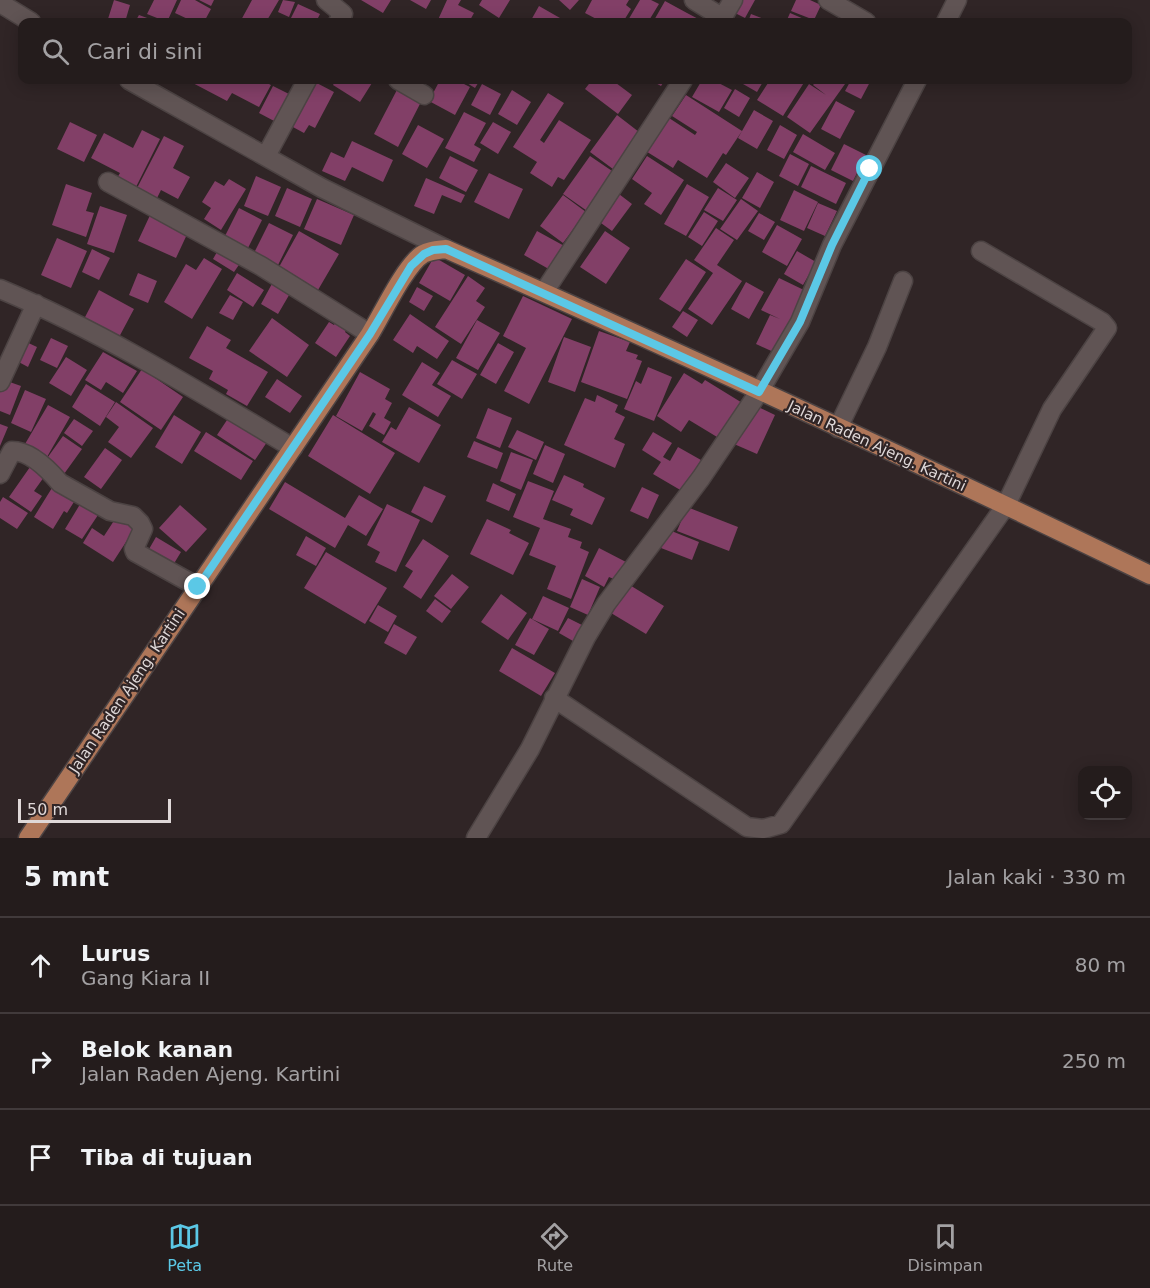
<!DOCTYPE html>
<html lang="id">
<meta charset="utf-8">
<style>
:root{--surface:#241c1c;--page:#302929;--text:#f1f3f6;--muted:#a3a1a3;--line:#413a3b;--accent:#5bc8e6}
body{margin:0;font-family:"DejaVu Sans",sans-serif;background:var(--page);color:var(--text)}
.controls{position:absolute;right:18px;bottom:18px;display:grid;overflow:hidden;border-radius:12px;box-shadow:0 3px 15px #0003}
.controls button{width:54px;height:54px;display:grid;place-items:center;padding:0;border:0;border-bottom:2px solid var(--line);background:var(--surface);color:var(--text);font:30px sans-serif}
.scale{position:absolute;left:18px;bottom:15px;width:153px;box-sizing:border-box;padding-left:6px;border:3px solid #dfd8d8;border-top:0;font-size:16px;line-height:21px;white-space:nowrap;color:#dfd8d8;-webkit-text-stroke:4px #302526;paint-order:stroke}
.stop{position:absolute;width:18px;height:18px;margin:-14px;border:4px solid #5bc8e6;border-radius:50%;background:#fff}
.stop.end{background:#5bc8e6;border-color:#fff;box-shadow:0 2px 6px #0008}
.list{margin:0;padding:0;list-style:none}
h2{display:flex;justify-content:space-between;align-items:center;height:78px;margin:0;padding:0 24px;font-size:26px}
h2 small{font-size:20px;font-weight:400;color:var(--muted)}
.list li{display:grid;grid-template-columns:39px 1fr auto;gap:18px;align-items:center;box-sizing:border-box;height:96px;padding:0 24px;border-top:2px solid var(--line)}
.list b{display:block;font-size:22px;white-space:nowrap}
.list p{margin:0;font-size:20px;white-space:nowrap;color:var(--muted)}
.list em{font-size:20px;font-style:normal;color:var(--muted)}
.icon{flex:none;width:33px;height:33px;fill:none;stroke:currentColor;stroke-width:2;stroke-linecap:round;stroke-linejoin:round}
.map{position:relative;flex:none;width:1150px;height:838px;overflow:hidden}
.search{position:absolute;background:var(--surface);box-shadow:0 3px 15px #0003;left:18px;right:18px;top:18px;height:66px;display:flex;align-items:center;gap:15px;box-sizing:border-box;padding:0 21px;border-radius:12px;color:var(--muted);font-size:22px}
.sheet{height:366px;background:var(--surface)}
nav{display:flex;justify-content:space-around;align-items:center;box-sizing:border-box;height:84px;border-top:2px solid var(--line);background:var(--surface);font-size:16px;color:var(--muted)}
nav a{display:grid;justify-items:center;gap:3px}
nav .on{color:var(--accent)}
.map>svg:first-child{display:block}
</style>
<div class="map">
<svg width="1150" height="838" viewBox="0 0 1150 838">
<rect width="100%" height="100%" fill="#302526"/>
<path fill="#823f67" d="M114,0L130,5L125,22H107Z
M154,0H177L167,22L147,14Z
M181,0H195L211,9L204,22H194L175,13Z
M199,0H214L211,6Z
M252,0H279L266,22H240Z
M283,0L295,2L289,17L278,12Z
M361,0H391L383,13Z
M410,0H431L426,9Z
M447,0H461L458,5L474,13L469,22H437Z
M482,0H510L499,18L479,5Z
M559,0H579L570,10Z
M592,0H629L626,5L631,9L623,22H602L585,13Z
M640,0H651L659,4L648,22H627Z
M735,0H755L745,18L729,10Z
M796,0H810L821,5L814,20L791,11Z
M665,1L687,13L704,22H653Z
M298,4L320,14L316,22H289Z
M539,6L560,18L557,22H530Z
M790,13L811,22H786Z
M751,14L772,22H748Z
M139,15L158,22H135Z
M187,80H261L271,85L259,107L232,93L227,101Z
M311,80L334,92L315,128L309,125L304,133L291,126Z
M336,80H366L372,83L360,102L333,85Z
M440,80H456L470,87L455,115L429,101Z
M462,80H480L475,88Z
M592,80H612L632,95L618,114L585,89Z
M650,80H665L661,86Z
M702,80H713L732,90L719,112L692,97Z
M736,80H764L757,92Z
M770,80L805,81L783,116L757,100Z
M817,80H839L845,84L810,133L787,117L809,84L826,95L813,85Z
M851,80H864L870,82L861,99L845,91Z
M482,84L501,94L490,115L471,105Z
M273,86L291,95L276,122L259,113Z
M399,86L423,98L398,147L374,134Z
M735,89L750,98L739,117L724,108Z
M512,90L531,102L517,125L498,114Z
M548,93L564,103L540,140L544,143L559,120L591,140L564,180L558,177L552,187L530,173L537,162L513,147Z
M686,95L742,131L726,155L723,153L707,178L678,160L673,168L644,150L669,118L695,135L697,132L672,116Z
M836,101L855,111L840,139L821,129Z
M754,110L773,121L757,149L738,138Z
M464,112L486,123L474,145L481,149L474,162L445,148Z
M617,115L639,132L617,172L590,152Z
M70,122L97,135L84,162L57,149Z
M493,122L511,132L498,154L480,143Z
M418,125L444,139L427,168L402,154Z
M780,125L797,135L784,159L767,150Z
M142,130L160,139L135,189L116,180L120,173L91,158L104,133L133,148Z
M803,134L835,153L825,170L793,152Z
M164,136L184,146L173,168L190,177L178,199L161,190L156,200L136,190Z
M352,141L393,160L383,182L352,167L345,181L322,171L331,152L344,158Z
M844,144L866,155L853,181L831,170Z
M790,154L809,164L798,186L779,176Z
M450,156L478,170L466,192L439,178Z
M590,156L618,175L590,213L563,194Z
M647,156L684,180L661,215L644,204L652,193L632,179Z
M726,163L749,178L735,198L713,182Z
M811,166L846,183L836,204L801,187Z
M757,172L774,182L760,208L742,198Z
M489,173L523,189L509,219L474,202Z
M256,176L281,187L268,216L244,206Z
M426,178L465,195L461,203L442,195L434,214L414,206Z
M229,179L246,189L221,230L204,219L211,208L202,202L215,181L224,186Z
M66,184L92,193L86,211L94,213L86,237L52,225Z
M687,184L709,197L686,236L664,224Z
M287,188L312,199L300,227L275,216Z
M718,188L737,200L723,221L704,210Z
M794,190L818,202L804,231L780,220Z
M615,191L632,204L612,231L594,218Z
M563,195L586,212L563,243L540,226Z
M317,199L354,215L341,245L304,229Z
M741,199L758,211L737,240L720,229Z
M818,203L837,211L825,236L807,228Z
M100,206L127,215L114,253L87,244Z
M239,208L262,220L246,252L223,240Z
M152,211L190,228L176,258L138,241Z
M704,212L718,221L702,246L688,237Z
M759,213L775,222L764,240L748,231Z
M269,223L293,235L278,265L254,253Z
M777,225L802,239L787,266L762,252Z
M716,228L734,240L717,265L742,281L712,325L688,309L713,273L694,260Z
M299,231L339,254L318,290L279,267Z
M537,231L568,248L554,272L524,255Z
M605,231L630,248L606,284L580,267Z
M57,238L87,251L71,288L41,275Z
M221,245L243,259L234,272L213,259Z
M92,249L110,258L99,280L82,272Z
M797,251L816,262L803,285L784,274Z
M434,257L465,275L450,301L419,283Z
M204,258L222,269L192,319L164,302L186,264L196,270Z
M686,259L706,272L680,312L659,299Z
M138,273L157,281L148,303L129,295Z
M237,273L264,290L253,307L227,290Z
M468,276L485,288L476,301L485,307L461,344L435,327Z
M779,278L806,291L778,354L756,344L770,315L780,319L761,310Z
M274,280L292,290L278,314L261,304Z
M746,282L764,292L749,319L731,309Z
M417,287L433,296L424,311L409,302Z
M99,290L134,309L118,339L83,321Z
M230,295L243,302L233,320L219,313Z
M523,296L572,319L529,404L504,391L526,348L503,336Z
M683,311L698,320L687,337L672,327Z
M410,314L449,341L437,359L417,346L413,353L393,340Z
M272,318L309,345L287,377L249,351Z
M337,320L348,327L345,332L350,336L336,357L315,343L329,322L334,325Z
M477,320L500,333L478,370L456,358Z
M207,326L231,340L226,348L268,372L247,406L226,394L228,390L209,379L213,371L189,358Z
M599,331L630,342L626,351L638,355L636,359L642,361L627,399L581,382Z
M564,337L591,347L575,392L548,382Z
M51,338L68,346L57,368L40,360Z
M22,340L37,347L28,367L13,359Z
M498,343L514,352L496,384L480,375Z
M103,352L137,371L123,393L106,382L101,390L85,380Z
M66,357L87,370L71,396L49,383Z
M452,360L477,374L462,399L437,384Z
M422,362L440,373L432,385L451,396L438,417L402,395Z
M648,367L672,377L654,421L624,409L636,381L641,384Z
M142,369L183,397L161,430L120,402Z
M360,372L390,389L385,399L392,403L384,418L391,422L384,435L369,426L376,414L373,412L362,431L336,416Z
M684,373L702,384L705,380L744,404L722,440L689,420L681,432L657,416Z
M277,379L302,396L290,413L265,397Z
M4,380L21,386L10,415L0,411V389Z
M86,384L115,402L100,426L72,407Z
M25,390L46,399L31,432L11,423Z
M597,395L618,405L615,412L625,417L614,439L625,444L615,468L564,445L585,398L595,402Z
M116,402L153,428L131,458L108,442L119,427L106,417Z
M752,404L775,415L757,454L734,444Z
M48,405L70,417L47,457L25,444Z
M409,407L441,425L419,463L382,442L391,427L396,430Z
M488,408L512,418L500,448L476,438Z
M231,414L269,439L255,460L217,435Z
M174,415L201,432L182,464L155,447Z
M333,415L395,453L370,494L308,456Z
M74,419L93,431L82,446L64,433Z
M0,424L8,427L0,446Z
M517,430L544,442L536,460L508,447Z
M206,432L253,461L241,480L194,451Z
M653,432L672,443L663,457L670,461L678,447L701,460L682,491L653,474L661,462L642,450Z
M63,436L82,449L64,474L45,461Z
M474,441L503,453L497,469L467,457Z
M545,445L565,454L553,483L533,474Z
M105,448L122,460L101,489L84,477Z
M511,452L533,460L521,490L500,481Z
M30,467L44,477L34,491L42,496L31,512L9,497Z
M564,475L584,484L583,487L605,498L592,525L570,515L573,509L552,500Z
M528,481L554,491L543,519L571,529L568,537L582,542L580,548L589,552L571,599L547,589L556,566L529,555L540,528L513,517Z
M285,482L345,518L359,495L383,509L366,536L348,525L335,548L269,509Z
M55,483L77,497L67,513L64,511L53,529L34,517Z
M493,483L516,494L509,511L486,501Z
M424,486L446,496L432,523L411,512Z
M642,487L659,495L648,519L630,511Z
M3,497L28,513L17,529L0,518V502Z
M82,501L100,512L82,539L65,529Z
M387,504L420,520L396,572L375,562L380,552L367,545Z
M180,505L207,529L186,552L159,528Z
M687,507L738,527L729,551L677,531Z
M119,513L137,525L113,562L83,543L92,528L104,536Z
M487,519L511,530L509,533L529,543L513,575L470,554Z
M669,530L699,542L692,560L661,548Z
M306,536L326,548L316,566L296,555Z
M156,537L181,552L170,570L145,556Z
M423,539L449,556L421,599L403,587L413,571L405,566Z
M599,548L626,562L616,580L609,577L604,587L585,576Z
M326,552L387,588L365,624L304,588Z
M452,574L469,587L451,609L434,596Z
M582,579L600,587L588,615L570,607Z
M628,584L664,606L646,634L611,613Z
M501,594L527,613L508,640L481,622Z
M543,596L569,608L558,631L532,619Z
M435,599L451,611L442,623L426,611Z
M378,605L397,616L388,632L369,621Z
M530,618L549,629L534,655L515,645Z
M568,618L582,625L573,641L559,633Z
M394,624L417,637L406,655L384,643Z
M512,648L555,673L541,696L499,671Z"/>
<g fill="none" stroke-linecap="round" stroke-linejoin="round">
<defs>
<path id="minor" d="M326,0L343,14L338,22
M694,0L723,18
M828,0L866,22
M0,3L31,22
M720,22L733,0
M946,22L957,0
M129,80L322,188L446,249
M398,80L424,95
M266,156L307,80
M108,182L261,266L370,334
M0,289C103,332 198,391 293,448
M544,292L683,80
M0,382L36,304
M838,428L877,347L903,281
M0,474L12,451C30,451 49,470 60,483L110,511L133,516L140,523L143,529L134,549L135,552L198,587
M554,698L747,827L763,829L781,824L1006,505L1052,409L1107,328L1102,322L981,251
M476,838L530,749L586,637L606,604L701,478L759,392L800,322L832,245L917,80"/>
<path id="major" d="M28,838L370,334C382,315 405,265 423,254C431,250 438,250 446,249C683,354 918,462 1150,575"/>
</defs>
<use href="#minor" stroke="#4c4343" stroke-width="21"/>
<use href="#major" stroke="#4c4343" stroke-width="21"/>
<use href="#minor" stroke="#605454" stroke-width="18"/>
<use href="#major" stroke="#ae7659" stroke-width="18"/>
</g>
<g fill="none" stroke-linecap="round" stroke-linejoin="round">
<path stroke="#5bc8e6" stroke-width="8" d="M198,587L370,334L411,266L424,254L433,250L446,249L759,392L800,322L832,245L870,169"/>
</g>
<g text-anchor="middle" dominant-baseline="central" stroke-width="4.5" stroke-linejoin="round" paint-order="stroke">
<g font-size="15" fill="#dfd8d8" stroke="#302526">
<text transform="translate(877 446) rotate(25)">Jalan Raden Ajeng. Kartini</text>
<text transform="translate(127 691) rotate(-56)">Jalan Raden Ajeng. Kartini</text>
</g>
</g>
</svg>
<div class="controls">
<button><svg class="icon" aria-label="locate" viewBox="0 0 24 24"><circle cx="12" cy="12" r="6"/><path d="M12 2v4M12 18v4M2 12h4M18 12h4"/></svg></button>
</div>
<div class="scale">50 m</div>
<div class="stop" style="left:870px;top:169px"></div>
<div class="stop end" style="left:198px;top:587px"></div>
<div class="search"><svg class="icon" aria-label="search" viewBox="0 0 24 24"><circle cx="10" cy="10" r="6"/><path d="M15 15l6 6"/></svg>Cari di sini</div>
</div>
<section class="sheet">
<h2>5 mnt<small>Jalan kaki · 330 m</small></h2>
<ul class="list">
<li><svg class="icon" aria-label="ahead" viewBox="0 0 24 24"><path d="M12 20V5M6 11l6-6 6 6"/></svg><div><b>Lurus</b><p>Gang Kiara II</p></div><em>80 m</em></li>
<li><svg class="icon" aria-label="right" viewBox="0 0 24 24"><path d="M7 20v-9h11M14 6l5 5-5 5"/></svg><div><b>Belok kanan</b><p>Jalan Raden Ajeng. Kartini</p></div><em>250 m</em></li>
<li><svg class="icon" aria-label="arrive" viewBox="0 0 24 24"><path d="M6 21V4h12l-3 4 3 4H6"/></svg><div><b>Tiba di tujuan</b></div></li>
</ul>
</section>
<nav>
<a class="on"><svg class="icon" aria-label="map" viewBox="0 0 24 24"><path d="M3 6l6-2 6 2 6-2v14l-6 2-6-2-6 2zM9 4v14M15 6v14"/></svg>Peta</a>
<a><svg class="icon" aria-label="directions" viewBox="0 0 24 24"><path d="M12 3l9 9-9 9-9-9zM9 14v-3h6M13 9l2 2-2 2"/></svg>Rute</a>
<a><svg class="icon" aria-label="saved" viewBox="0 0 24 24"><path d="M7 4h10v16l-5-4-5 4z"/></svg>Disimpan</a>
</nav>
